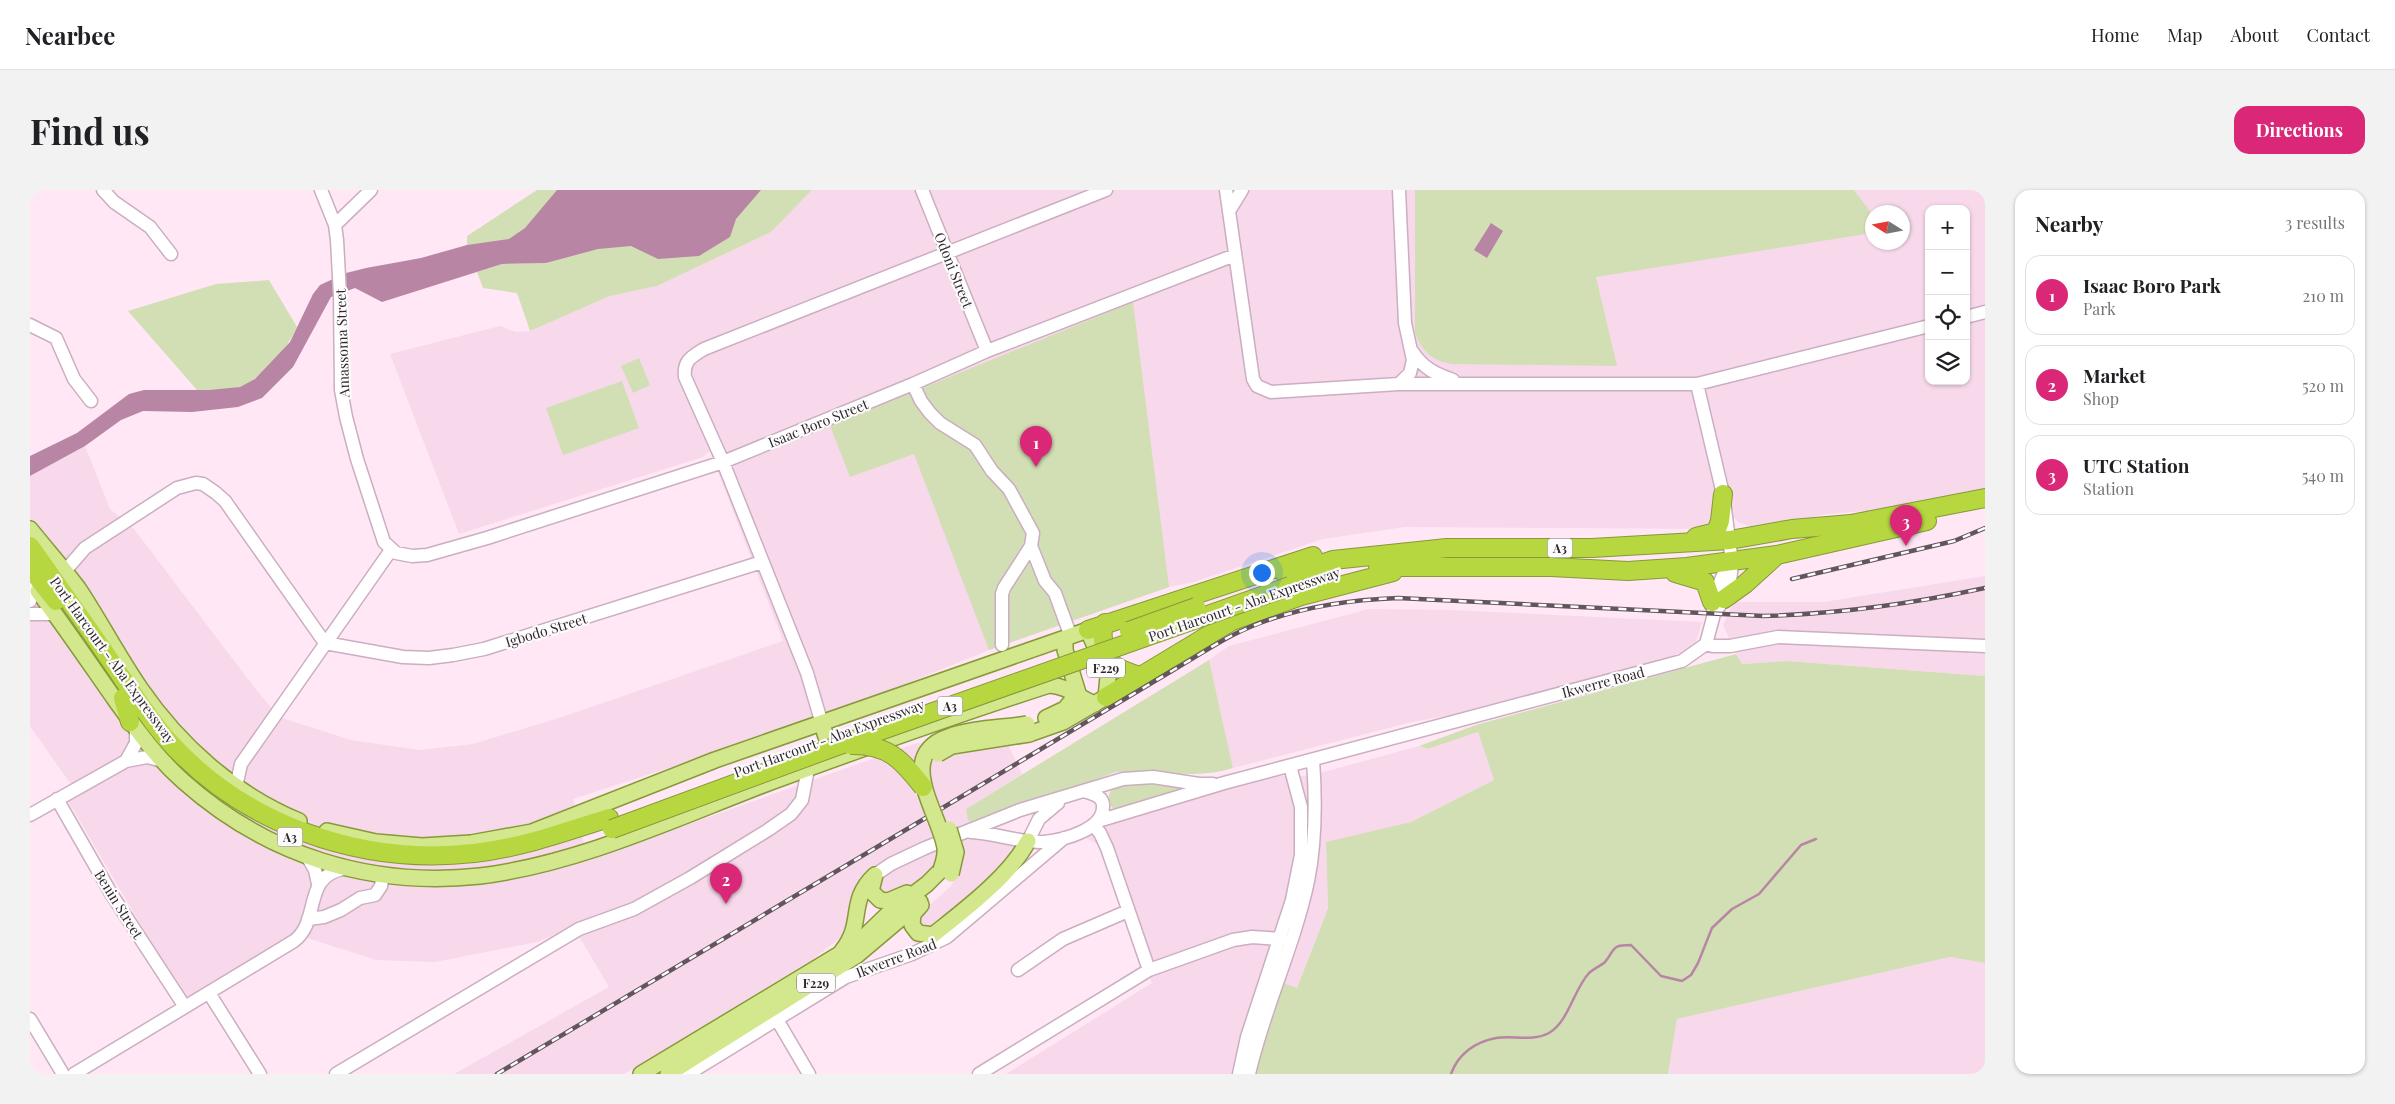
<!DOCTYPE html>
<meta charset="utf-8">
<style>
:root{--surface:#fff;--page:#f2f2f2;--text:#202124;--muted:#757577;--line:#e0e0e0;--accent:#db2777}
body{margin:0;font-family:"Playfair Display",serif;background:var(--page);color:var(--text)}
.controls{position:absolute;right:15px;top:15px;display:grid;overflow:hidden;border-radius:10px;box-shadow:0 1px 4px #0004}
.controls button{width:45px;height:45px;display:grid;place-items:center;padding:0;border:0;border-bottom:1px solid var(--line);background:var(--surface);color:var(--text);font:25px sans-serif}
.compass{position:absolute;left:1835px;top:15px;width:45px;height:45px;border-radius:50%;background:var(--surface);box-shadow:0 1px 4px #0004;rotate:281deg}
.you{position:absolute;left:1231px;top:382px;width:18px;height:18px;margin:-12px;border:4px solid #fff;border-radius:50%;background:#1a73e8;box-shadow:0 0 0 8px #1a73e833}
.badge{display:grid;place-items:center;width:32px;height:32px;border-radius:50%;background:var(--accent);color:#fff;font-size:16px;font-weight:700}
.pin{position:absolute;translate:-50% -41px;filter:drop-shadow(0 1px 2px #0008)}
.pin::after{content:'';position:absolute;top:26px;width:18px;height:15px;background:inherit;clip-path:polygon(0 0,100% 0,50% 100%)}
.list{margin:0;padding:0;list-style:none}
h2{display:flex;justify-content:space-between;align-items:center;height:65px;margin:0;padding:0 20px;font-size:21px}
h2 small{font-size:16px;font-weight:400;color:var(--muted)}
.list li{display:grid;grid-template-columns:32px 1fr auto;gap:15px;align-items:center;box-sizing:border-box;height:80px;margin:0 10px 10px;padding:0 10px;border:1px solid var(--line);border-radius:15px}
.list b{display:block;font-size:19px;white-space:nowrap}
.list p{margin:0;font-size:16px;white-space:nowrap;color:var(--muted)}
.list em{font-size:16px;font-style:normal;color:var(--muted)}
.icon{flex:none;width:28px;height:28px;fill:none;stroke:currentColor;stroke-width:2;stroke-linecap:round;stroke-linejoin:round}
.map{position:relative;flex:none;width:1955px;height:884px;overflow:hidden;border-radius:15px}
header{display:flex;align-items:center;gap:30px;box-sizing:border-box;height:70px;padding:0 25px;background:var(--surface);border-bottom:1px solid var(--line)}
header strong{font-size:24px}
nav{display:flex;gap:28px;margin-inline-start:auto;font-size:18px}
.intro{display:flex;align-items:center;justify-content:space-between;box-sizing:border-box;height:120px;padding:0 30px}
h1{margin:0;font-size:35px}
.button{padding:12px 22px;border-radius:15px;background:var(--accent);color:#fff;font-size:18px;font-weight:700}
main{display:flex;gap:30px;padding:0 30px}
aside{flex:1;background:var(--surface);border-radius:15px;box-shadow:0 1px 4px #0004}
.map>svg:first-child{display:block}
</style>
<header>
<strong>Nearbee</strong>
<nav><a>Home</a><a>Map</a><a>About</a><a>Contact</a></nav>
</header>
<div class="intro"><h1>Find us</h1><a class="button">Directions</a></div>
<main>
<div class="map">
<svg width="1955" height="884" viewBox="0 0 1955 884">
<rect width="100%" height="100%" fill="#ffe7f5"/>
<path fill="#f7d9eb" fill-rule="evenodd" d="M782,0H1955V298L1838,321L1798,324L1733,337H1722L1708,332L1703,326L1681,331L1680,339L1375,337L1293,349L1164,392L1139,397L959,460L784,531L543,609L558,670L887,553L978,554L992,584L936,619L944,634L850,673L829,691L823,707L821,730L814,745L783,769L594,884H424L579,797L550,748L546,736L507,752L405,772L346,770L265,744L155,810L38,611L49,606L0,536V286L55,256L80,319L104,339L224,497L249,527L321,550L390,560L443,554L532,527L753,451L680,261L673,267L429,344L360,164L470,136L486,142L500,141L580,106L627,96L741,42ZM1899,19H1936V191H1899ZM1842,22H1872V52H1842Z
M1955,386V486L1757,471L1711,474L1693,435L1704,412H1794Z
M1339,419L1421,420L1672,432L1666,452L1660,459L1652,463L1422,525L1382,532L1203,578L1179,470L1199,456Z
M1448,542L1464,590L1381,632L1296,653L1298,717L1267,798L1238,788L1208,884H976L1122,793L1067,654L1056,648L1091,628L1245,586H1279L1389,556L1398,559Z
M939,646L990,654L984,666L904,740L886,736L891,723L921,696L931,677L929,674L860,705L848,702V690L865,679L904,659Z
M1920,767L1955,773V884H1638L1647,829Z"/>
<path fill="#d2dfb4" d="M507,0H679L516,47L437,55V46Z
M708,0H782L741,42L627,96L580,106L500,141L487,103L453,98L447,82L472,74L516,73Z
M1385,0H1824L1842,24V43L1566,87L1587,176L1422,174C1402,171 1392,161 1385,143Z
M239,90L267,137C258,157 232,191 209,197C196,200 181,200 167,200L98,121L186,94Z
M1103,112L1139,397L959,460L884,264L820,287L800,236Z
M609,168L620,195L603,203L591,176Z
M592,191L609,238L533,265L516,218Z
M1706,464L1712,474L1757,471L1955,486V773L1920,767L1647,829L1638,884H1208L1237,787L1267,798L1298,718L1296,652L1381,632L1464,590L1448,542L1398,559L1389,556L1446,535Z
M1179,470L1203,578C1165,590 1126,580 1086,582L944,634L938,630L936,619Z
M1115,592L1158,598L1085,620C1077,615 1077,604 1083,597Z"/>
<path fill="#b985a4" d="M527,0H731L706,29L700,47L669,66L628,69L601,56L568,59L516,73L472,74L352,112L325,98L301,107L263,177L232,208L208,217L162,222L113,221L91,230L55,256L0,286V266L47,243L99,204L114,200H179L210,197L225,189L260,152L283,104L290,95L316,83L336,78L391,68L437,55L479,49L495,38Z
M1461,33L1473,41L1457,68L1444,60Z"/>
<g fill="none" stroke-linecap="round" stroke-linejoin="round">
<path stroke="#b985a4" stroke-width="2.5" d="M1421,884C1428,864 1445,852 1466,848C1483,845 1502,852 1519,843C1539,831 1544,799 1559,783C1564,778 1571,776 1575,772C1586,759 1580,755 1601,755L1631,786L1652,791L1661,785L1668,773L1682,738L1702,719L1729,704L1771,655L1786,649"/>
<defs>
<path id="minor" d="M73,0L84,12L120,37L141,64
M291,0L305,35L307,50L310,105L311,200L316,227L327,269L354,352L366,363L382,366L397,365L457,348L693,272L883,194L957,161L1205,65
M892,0L957,161
M1196,0L1223,189L1227,196L1241,202L1369,194H1667L1899,136
M1199,21L1212,0
M305,35L341,0
M1936,127L1955,122
M0,135L26,148L44,189L61,211
M1382,161C1393,178 1405,184 1423,190
M883,194L891,211L900,223L910,233L945,255L962,281L979,299L1003,343L1001,356L1015,391L1025,403L1041,447
M1369,194L1380,183L1383,170L1375,133L1369,0
M1667,194L1693,304L1702,372L1700,393L1694,409L1684,424
M35,381L55,358L147,298L166,293L173,294L186,303L195,311L295,453L373,467L399,468L423,465L454,459L732,372
M0,411L5,396
M0,424H25
M1676,454L1683,456H1700L1748,447L1955,456
M1676,454L1684,424L1682,412L1693,385L1701,374
M972,455V404L974,398L1001,356
M792,534L777,483L693,272L655,187C653,171 661,167 674,159L1076,0
M96,571L106,553V541
M206,597L211,574L361,360
M27,609L82,705L155,817
M0,625L96,571L117,567L129,570
M1068,631L1194,593L1652,471L1676,454
M1063,635L1070,643L1077,658L1119,780
M941,642C966,643 990,653 1014,652C1033,650 1073,640 1073,617C1074,606 1063,604 1054,601
M998,651L1009,629L1028,613
M278,668L285,680L288,694
M845,685L861,674L895,658L990,620L1093,589L1123,587L1169,594H1183
M278,729L294,727L311,720L330,708L345,705L351,696L353,684
M988,780L1033,749L1098,721
M179,803L230,884
M746,828L779,884
M0,829L33,884
M44,884L264,751C291,731 272,687 313,679
M306,884L549,739L604,719L660,688L738,640L761,624L772,610L778,579
M658,884L816,787L882,764L917,747L1034,648
M949,884L1119,780L1203,750L1222,747L1251,749
M1209,884L1217,847L1262,710L1271,665V617L1260,576
M1219,884C1234,818 1264,757 1278,691C1286,651 1286,611 1283,570"/>
<path id="major" d="M0,339C16,359 33,378 48,398C70,431 88,466 110,498C150,556 204,604 269,631
M8,401C35,437 60,474 86,511C107,540 126,567 153,591C236,665 339,698 450,686C548,674 646,628 738,593C831,559 925,525 1019,495C1039,496 1048,508 1065,514
M1035,450V460L1048,503
M1016,528L1035,519L1048,503
M792,534L803,569
M297,641L346,652L392,656L441,653L502,642L685,570L1058,440L1078,487L1076,507L1033,532L999,544
M845,685L841,701L850,710L858,711L877,703
M891,715L883,724L882,735L888,743L903,745C933,721 980,686 998,651
M812,761C835,733 817,711 845,685
M611,884L828,753L859,723L897,694L911,680
M638,884L826,766L890,712"/>
<path id="highway" d="M1666,347L1686,342L1690,331L1693,304
M0,356C27,394 54,432 80,470C98,496 115,523 135,547C211,634 330,676 444,663C491,658 534,642 579,628
M1348,377H1521L1598,381L1657,377L1747,365L1897,331
M0,378L26,411
M1645,383L1675,392L1682,412
M1256,386L1303,370L1417,358H1562L1700,350L1762,339L1821,334L1955,308
M1694,409L1715,394L1747,365
M1075,433C1072,439 1072,443 1073,449C1075,475 1087,479 1110,486
M1058,440L1283,366
M1076,507L1202,431L1271,406L1363,382
M93,508L100,532"/>
</defs>
<use href="#minor" stroke="#cbaebf" stroke-width="15"/>
<use href="#major" stroke="#879939" stroke-width="18"/>
<use href="#highway" stroke="#879939" stroke-width="20"/>
<use href="#minor" stroke="#fff" stroke-width="12"/>
<use href="#major" stroke="#d3e78c" stroke-width="15"/>
<use href="#highway" stroke="#b6d740" stroke-width="18"/>
<defs>
<path id="rail" d="M1762,389L1924,351L1955,338
M467,884L1145,479C1164,468 1182,456 1201,446C1251,420 1313,410 1368,408L1733,426C1809,424 1881,414 1955,398"/>
</defs>
<use href="#rail" stroke="#63555d" stroke-width="4.5"/>
<use href="#rail" stroke="#fcfcfc" stroke-width="2.5" stroke-dasharray="8" stroke-linecap="butt"/>
<defs>
<path id="major-bridge" d="M908,564L922,556L999,544
M919,639L926,662L921,684
M911,680C913,673 916,666 915,658C910,624 864,566 918,547C942,538 972,538 997,534"/>
<path id="highway-bridge" d="M1099,441L1166,417
M820,555C858,554 871,569 893,597
M582,639L807,556L1260,396"/>
</defs>
<use href="#major-bridge" stroke="#879939" stroke-width="18" stroke-linecap="butt"/>
<use href="#highway-bridge" stroke="#879939" stroke-width="20" stroke-linecap="butt"/>
<use href="#major-bridge" stroke="#d3e78c" stroke-width="15"/>
<use href="#highway-bridge" stroke="#b6d740" stroke-width="18"/>
</g>
<g text-anchor="middle" dominant-baseline="central" stroke-width="4.5" stroke-linejoin="round" paint-order="stroke">
<g fill="#fcfcfc" stroke="#6e666a" stroke-width="1">
<rect x="1517.5" y="348.5" width="25" height="19" rx="4"/>
<rect x="1057" y="468.5" width="38" height="19" rx="4"/>
<rect x="907.5" y="506.5" width="25" height="19" rx="4"/>
<rect x="247.5" y="637.5" width="25" height="19" rx="4"/>
<rect x="767" y="783.5" width="38" height="19" rx="4"/>
</g>
<g font-size="12" font-weight="bold" fill="#31262c">
<text x="1530" y="358">A3</text>
<text x="1076" y="478">F229</text>
<text x="920" y="516">A3</text>
<text x="260" y="647">A3</text>
<text x="786" y="793">F229</text>
</g>
<g font-size="14" fill="#31262c" stroke="#fcfcfc">
<text transform="translate(924 80) rotate(68)">Odoni Street</text>
<text transform="translate(312 153) rotate(-92)">Amassoma Street</text>
<text transform="translate(788 233) rotate(-22)">Isaac Boro Street</text>
<text transform="translate(1214 414) rotate(-19)">Port Harcourt - Aba Expressway</text>
<text transform="translate(516 440) rotate(-17)">Igbodo Street</text>
<text transform="translate(83 470) rotate(54)">Port Harcourt - Aba Expressway</text>
<text transform="translate(1573 492) rotate(-15)">Ikwerre Road</text>
<text transform="translate(799 548) rotate(-20)">Port Harcourt - Aba Expressway</text>
<text transform="translate(89 714) rotate(58)">Benin Street</text>
<text transform="translate(866 768) rotate(-21)">Ikwerre Road</text>
</g>
</g>
</svg>
<div class="controls">
<button>+</button>
<button>−</button>
<button><svg class="icon" aria-label="locate" viewBox="0 0 24 24"><circle cx="12" cy="12" r="6"/><path d="M12 2v4M12 18v4M2 12h4M18 12h4"/></svg></button>
<button><svg class="icon" aria-label="layers" viewBox="0 0 24 24"><path d="M12 4l9 5-9 5-9-5zM3 14l9 5 9-5"/></svg></button>
</div>
<svg class="compass" viewBox="-18 -18 36 36"><path d="M0-13l5 13h-10z" fill="#e53935"/><path d="M0 13l5-13h-10z" fill="#757577"/></svg>
<div class="you"></div>
<div class="pin badge" style="left:1006px;top:277px">1</div>
<div class="pin badge" style="left:696px;top:714px">2</div>
<div class="pin badge" style="left:1876px;top:356px">3</div>
</div>
<aside>
<h2>Nearby<small>3 results</small></h2>
<ul class="list">
<li><span class="badge">1</span><div><b>Isaac Boro Park</b><p>Park</p></div><em>210 m</em></li>
<li><span class="badge">2</span><div><b>Market</b><p>Shop</p></div><em>520 m</em></li>
<li><span class="badge">3</span><div><b>UTC Station</b><p>Station</p></div><em>540 m</em></li>
</ul>
</aside>
</main>
